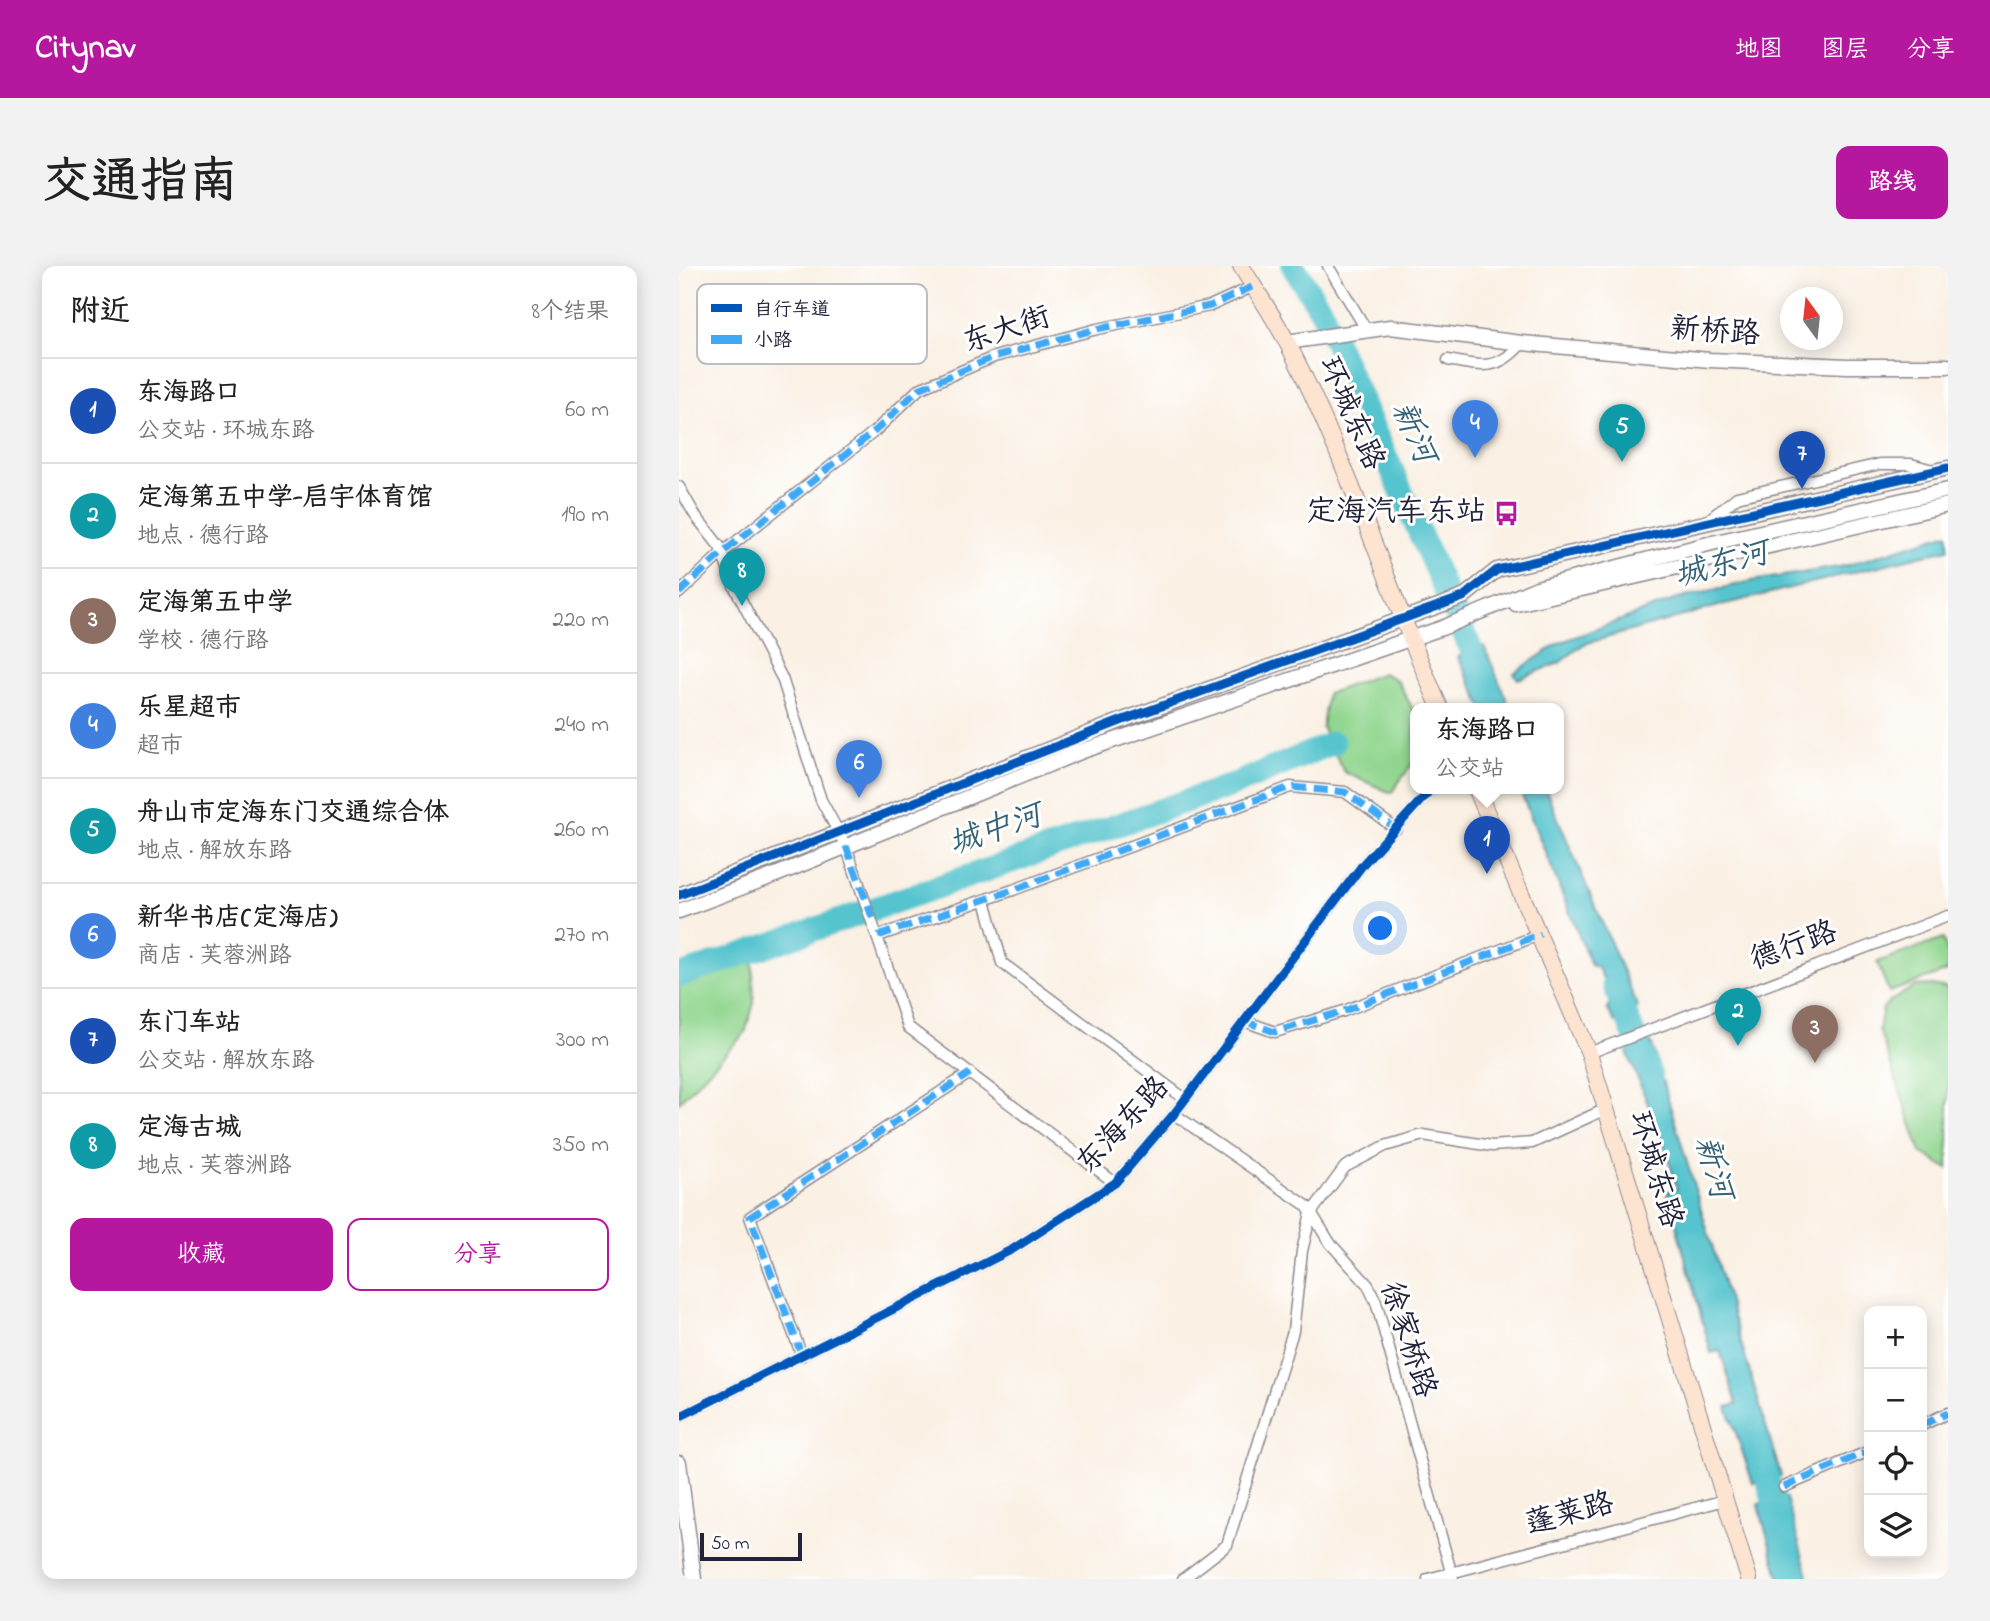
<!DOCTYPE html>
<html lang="zh">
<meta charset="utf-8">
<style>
:root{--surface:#fff;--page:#f2f2f2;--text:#222;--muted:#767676;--line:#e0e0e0;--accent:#b5179e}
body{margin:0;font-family:"Indie Flower","LXGW WenKai TC",sans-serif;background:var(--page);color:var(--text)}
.controls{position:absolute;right:21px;bottom:21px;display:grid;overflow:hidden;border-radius:14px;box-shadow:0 4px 18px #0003}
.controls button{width:63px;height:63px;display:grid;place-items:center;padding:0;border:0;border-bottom:2px solid var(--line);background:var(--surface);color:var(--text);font:35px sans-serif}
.compass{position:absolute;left:1101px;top:21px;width:63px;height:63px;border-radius:50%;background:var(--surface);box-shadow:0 4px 18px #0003;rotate:345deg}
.scale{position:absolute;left:21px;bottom:18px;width:102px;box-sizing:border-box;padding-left:7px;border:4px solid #22223b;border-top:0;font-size:19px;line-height:24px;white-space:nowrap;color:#22223b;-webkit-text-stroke:5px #fff;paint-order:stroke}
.you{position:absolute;left:702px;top:663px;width:24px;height:24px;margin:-18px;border:5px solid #fff;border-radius:50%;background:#1a73e8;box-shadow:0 0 0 10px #1a73e833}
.badge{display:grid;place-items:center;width:46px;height:46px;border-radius:50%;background:var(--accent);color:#fff;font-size:23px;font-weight:700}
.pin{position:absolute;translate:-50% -58px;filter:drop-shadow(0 2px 4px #0008)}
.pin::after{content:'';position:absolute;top:37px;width:24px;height:21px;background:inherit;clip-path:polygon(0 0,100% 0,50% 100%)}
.popup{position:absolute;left:731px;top:437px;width:154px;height:91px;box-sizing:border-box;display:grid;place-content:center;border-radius:14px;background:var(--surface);filter:drop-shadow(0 2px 5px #0005);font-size:23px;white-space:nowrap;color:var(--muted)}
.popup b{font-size:26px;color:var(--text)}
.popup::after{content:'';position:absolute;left:50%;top:100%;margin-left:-14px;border:14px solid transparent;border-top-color:var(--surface)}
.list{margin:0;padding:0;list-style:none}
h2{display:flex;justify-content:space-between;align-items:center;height:91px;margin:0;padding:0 28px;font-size:30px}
h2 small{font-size:23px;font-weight:400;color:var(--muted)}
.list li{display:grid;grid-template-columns:46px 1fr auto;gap:21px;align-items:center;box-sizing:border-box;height:105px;padding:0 28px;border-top:2px solid var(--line)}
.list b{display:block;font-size:26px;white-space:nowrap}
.list p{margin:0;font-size:23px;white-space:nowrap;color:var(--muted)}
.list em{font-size:23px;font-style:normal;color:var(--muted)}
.actions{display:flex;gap:14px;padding:21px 28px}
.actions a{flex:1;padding:16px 0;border:2px solid var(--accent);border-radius:14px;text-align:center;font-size:24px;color:var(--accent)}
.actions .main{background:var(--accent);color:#fff}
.icon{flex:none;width:38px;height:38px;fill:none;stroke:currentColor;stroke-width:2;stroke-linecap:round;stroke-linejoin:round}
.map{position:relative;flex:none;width:1269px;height:1313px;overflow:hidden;border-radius:14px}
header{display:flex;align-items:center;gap:42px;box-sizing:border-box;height:98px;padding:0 35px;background:var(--accent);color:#fff}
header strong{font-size:33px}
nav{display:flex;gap:38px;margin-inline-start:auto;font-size:24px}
.intro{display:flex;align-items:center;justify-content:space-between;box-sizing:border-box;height:168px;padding:0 42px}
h1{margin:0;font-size:49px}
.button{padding:18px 32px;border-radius:14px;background:var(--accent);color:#fff;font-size:24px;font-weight:700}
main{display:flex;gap:42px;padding:0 42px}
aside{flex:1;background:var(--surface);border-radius:14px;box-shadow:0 4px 18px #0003}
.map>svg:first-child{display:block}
</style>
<header>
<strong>Citynav</strong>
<nav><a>地图</a><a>图层</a><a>分享</a></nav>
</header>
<div class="intro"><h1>交通指南</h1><a class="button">路线</a></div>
<main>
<aside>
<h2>附近<small>8个结果</small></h2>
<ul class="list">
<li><span class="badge" style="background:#1a4fb4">1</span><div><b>东海路口</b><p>公交站 · 环城东路</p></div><em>60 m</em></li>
<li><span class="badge" style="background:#0f9aa8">2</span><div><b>定海第五中学-启宇体育馆</b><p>地点 · 德行路</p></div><em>190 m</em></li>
<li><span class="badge" style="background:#8d6e63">3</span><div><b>定海第五中学</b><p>学校 · 德行路</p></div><em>220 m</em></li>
<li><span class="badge" style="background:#3f7fe0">4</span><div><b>乐星超市</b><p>超市</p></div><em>240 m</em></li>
<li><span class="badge" style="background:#0f9aa8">5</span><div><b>舟山市定海东门交通综合体</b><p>地点 · 解放东路</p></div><em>260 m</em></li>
<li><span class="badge" style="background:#3f7fe0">6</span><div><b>新华书店(定海店)</b><p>商店 · 芙蓉洲路</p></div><em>270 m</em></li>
<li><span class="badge" style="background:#1a4fb4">7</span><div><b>东门车站</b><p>公交站 · 解放东路</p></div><em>300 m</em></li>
<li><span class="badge" style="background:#0f9aa8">8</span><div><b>定海古城</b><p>地点 · 芙蓉洲路</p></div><em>350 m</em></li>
</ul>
<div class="actions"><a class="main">收藏</a><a>分享</a></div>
</aside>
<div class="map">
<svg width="1269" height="1313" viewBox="0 0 1269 1313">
<rect width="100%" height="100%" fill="#fff"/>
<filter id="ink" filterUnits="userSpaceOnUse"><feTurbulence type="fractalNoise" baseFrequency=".0143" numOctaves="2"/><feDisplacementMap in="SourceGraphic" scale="14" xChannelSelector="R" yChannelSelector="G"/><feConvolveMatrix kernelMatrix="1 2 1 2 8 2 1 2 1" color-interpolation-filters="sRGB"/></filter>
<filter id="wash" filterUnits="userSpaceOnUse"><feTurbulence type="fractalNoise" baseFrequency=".00686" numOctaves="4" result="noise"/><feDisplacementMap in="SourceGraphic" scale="28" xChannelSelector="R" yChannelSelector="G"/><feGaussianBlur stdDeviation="1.57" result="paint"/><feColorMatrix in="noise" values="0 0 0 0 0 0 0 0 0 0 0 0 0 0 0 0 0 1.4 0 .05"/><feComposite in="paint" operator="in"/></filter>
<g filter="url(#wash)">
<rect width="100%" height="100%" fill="#faf0e3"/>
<path fill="#91d68f" stroke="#5a7c65" stroke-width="2" d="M704,407L718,414L736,447V494L712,527L665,506L643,461L648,428Z
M1264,673L1269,688V705L1210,726L1198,696Z
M73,675L75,737L66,767L0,836V699Z
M1253,719L1269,722V903L1242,886L1200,764L1204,742L1210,736L1236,720Z"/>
<path fill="#57c4ce" stroke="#3c7384" stroke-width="2" d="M1269,267V283L1043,339L905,378L880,397L839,413L835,407L880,377L995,334L1073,315L1166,300Z
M805,380L831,442H804L779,391Z
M840,522H866L959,741L936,756L928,743L934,731L919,702L912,699Z
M972,776L1102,1210L1074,1217L1048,1141L1058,1138L1041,1085L1032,1087L988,925L998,923L984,875L948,786Z
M1107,1232L1130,1313H1101L1079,1238Z"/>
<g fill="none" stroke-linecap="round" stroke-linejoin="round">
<path stroke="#57c4ce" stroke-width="24" d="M614,0L643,46L818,442
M0,710L554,519L654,477
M935,719L972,811
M1080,1183L1117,1313"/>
</g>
</g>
<g filter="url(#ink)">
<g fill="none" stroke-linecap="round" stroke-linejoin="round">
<defs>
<path id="minor" d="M649,0L687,63
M769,94C803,100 818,106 843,77
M0,221L16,249L41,281L55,320L103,412L142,534L167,580L229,761L436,917
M1028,255L1058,231L1201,198H1232L1254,204
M0,327L43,287L196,165L240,123L315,91L418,63L531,40L575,20
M306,634L323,697L506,833
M199,670L334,624L611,521L666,526L717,563
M565,755L596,766L665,745L862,668
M910,787L1269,650
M495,848L628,940L651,977L689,1019L697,1036L774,1313
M123,1090L71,951L291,807
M0,1151L334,983L436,917L495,848L685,597L753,522
M1243,1159L1269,1147
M1105,1221L1190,1185
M504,1313L548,1279L614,1065L623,985L632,947L666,901L706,880L744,869L813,880L853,877L927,843
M749,1313L1046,1234"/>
<path id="tertiary" d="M608,76L711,61L843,77L1031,94L1168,100H1269
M837,338L1269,239
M0,629L444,454L784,331L818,304L1269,202
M0,645L99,608L401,486L763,362L858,322L1033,277L1269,224
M0,1197L15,1313"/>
<path id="secondary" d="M562,0C578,26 595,51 609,78C669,195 708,322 761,442
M797,522L910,787L1070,1313"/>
</defs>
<use href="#minor" stroke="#8e898f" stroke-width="13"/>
<use href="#tertiary" stroke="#8e898f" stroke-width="17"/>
<use href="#secondary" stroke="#8e898f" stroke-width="18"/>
<use href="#minor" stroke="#fff" stroke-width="10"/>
<use href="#tertiary" stroke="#fff" stroke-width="14"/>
<use href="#secondary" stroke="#fde4d1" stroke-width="16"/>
<path stroke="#3fa9f5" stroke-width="7" stroke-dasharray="14 7" stroke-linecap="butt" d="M0,327L43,287L196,165L240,123L315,91L418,63L531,40L575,20
M167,580L196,659
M199,670L334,624L611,521L666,526L717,563
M565,755L596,766L665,745L862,668
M123,1090L71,951L291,807
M1243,1159L1269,1147
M1105,1221L1190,1185"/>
<defs>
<path id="cycleway" d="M0,629L444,454L784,331L818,304L1269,202
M0,1151L334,983L436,917L495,848L685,597L753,522"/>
</defs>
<use href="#cycleway" stroke="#fff" stroke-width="13"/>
<use href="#cycleway" stroke="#0057b8" stroke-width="9"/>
</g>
</g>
<defs>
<symbol id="bus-bare" viewBox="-9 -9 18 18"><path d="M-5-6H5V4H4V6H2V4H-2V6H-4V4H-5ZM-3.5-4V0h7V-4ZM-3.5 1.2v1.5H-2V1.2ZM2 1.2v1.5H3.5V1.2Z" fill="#b5179e" stroke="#fff" stroke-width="2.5" paint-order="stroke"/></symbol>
</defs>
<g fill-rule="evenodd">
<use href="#bus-bare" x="810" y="230" width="35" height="35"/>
</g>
<g text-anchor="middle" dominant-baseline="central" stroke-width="6" stroke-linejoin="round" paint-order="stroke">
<g font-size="30" fill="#22223b" stroke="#fff">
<text transform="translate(328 65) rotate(-18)">东大街</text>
<text transform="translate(1036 67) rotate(4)">新桥路</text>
<text transform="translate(671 148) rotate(66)">环城东路</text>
<text transform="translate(1115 681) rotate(-20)">德行路</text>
<text transform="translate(445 860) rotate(-47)">东海东路</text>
<text transform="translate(975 904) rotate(73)">环城东路</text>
<text transform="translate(728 1074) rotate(72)">徐家桥路</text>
<text transform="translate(891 1249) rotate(-15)">蓬莱路</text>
</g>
<g font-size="30" fill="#22223b" stroke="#fff" text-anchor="end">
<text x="807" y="247">定海汽车东站</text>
</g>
<g font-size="32" font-style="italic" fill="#376376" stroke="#fff">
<text transform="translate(733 167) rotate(66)">新河</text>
<text transform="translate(1043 300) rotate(-15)">城东河</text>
<text transform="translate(317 565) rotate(-19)">城中河</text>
<text transform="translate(1033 902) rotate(74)">新河</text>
</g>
</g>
<rect x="18" y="18" width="230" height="80" rx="10" fill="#fff" stroke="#bdbdc4" stroke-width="2"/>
<rect x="32" y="38" width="31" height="8" fill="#0057b8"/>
<rect x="32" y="69" width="31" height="9" fill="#3fa9f5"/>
<g font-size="19" fill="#22223b">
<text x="75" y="49">自行车道</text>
<text x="75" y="80">小路</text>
</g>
</svg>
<div class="controls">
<button>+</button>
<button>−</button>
<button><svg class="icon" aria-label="locate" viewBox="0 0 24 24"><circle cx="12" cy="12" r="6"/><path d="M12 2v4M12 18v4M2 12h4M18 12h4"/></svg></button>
<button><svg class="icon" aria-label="layers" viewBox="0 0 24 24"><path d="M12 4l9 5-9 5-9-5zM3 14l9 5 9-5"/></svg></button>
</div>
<svg class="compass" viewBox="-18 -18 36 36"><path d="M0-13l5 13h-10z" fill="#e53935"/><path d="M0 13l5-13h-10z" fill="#767676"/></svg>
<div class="scale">50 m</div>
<div class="you"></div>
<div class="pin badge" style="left:808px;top:608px;background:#1a4fb4">1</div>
<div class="popup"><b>东海路口</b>公交站</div>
<div class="pin badge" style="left:1059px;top:780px;background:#0f9aa8">2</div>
<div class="pin badge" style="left:1136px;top:797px;background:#8d6e63">3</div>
<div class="pin badge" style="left:796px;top:192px;background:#3f7fe0">4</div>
<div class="pin badge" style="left:943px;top:196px;background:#0f9aa8">5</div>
<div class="pin badge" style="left:180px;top:532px;background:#3f7fe0">6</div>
<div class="pin badge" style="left:1123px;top:223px;background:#1a4fb4">7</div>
<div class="pin badge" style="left:63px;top:340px;background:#0f9aa8">8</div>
</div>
</main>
